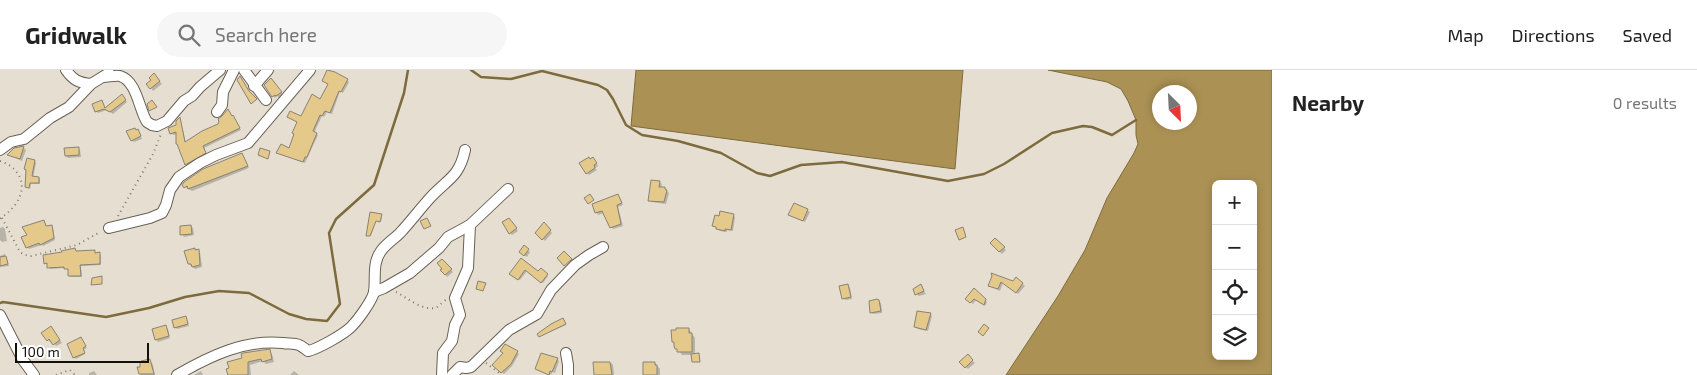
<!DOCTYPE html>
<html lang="en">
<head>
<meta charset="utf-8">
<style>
	:root { --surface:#fff; --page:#f6f6f6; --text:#222; --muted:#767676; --line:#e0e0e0 }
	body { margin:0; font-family:"Exo 2",sans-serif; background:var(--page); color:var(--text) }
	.controls { position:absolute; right:15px; bottom:15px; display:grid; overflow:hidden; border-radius:8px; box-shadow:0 2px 8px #0003 }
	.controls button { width:45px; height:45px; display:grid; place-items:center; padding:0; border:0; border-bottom:1px solid var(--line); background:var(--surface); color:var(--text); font:25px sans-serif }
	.compass { position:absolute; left:1152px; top:15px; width:45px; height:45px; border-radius:50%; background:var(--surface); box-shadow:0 2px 8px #0003; rotate:156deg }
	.scale { position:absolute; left:15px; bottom:12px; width:134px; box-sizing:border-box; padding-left:5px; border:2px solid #13110c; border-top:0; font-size:14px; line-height:18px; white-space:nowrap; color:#13110c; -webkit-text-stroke:4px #fff; paint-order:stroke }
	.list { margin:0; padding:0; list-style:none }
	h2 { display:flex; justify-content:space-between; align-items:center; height:65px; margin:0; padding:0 20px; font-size:21px }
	h2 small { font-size:16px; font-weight:400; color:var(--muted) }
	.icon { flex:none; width:28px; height:28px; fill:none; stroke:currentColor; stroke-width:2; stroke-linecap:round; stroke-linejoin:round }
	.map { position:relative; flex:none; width:1272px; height:305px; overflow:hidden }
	header { display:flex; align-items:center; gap:30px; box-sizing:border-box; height:70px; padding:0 25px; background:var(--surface); border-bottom:1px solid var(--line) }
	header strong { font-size:24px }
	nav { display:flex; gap:28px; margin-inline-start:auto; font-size:18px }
	.search { width:350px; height:45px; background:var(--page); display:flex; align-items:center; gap:12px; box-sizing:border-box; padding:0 18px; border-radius:28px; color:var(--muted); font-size:19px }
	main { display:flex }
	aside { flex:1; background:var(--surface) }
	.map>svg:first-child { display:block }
</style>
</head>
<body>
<header>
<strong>Gridwalk</strong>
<div class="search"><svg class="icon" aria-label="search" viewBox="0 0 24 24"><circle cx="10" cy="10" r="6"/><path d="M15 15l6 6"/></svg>Search here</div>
<nav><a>Map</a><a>Directions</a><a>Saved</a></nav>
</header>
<main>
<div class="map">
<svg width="1272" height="305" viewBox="0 0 1272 305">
	<rect width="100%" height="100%" fill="#e6dfd1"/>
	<g fill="#ab9154" stroke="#7d6b3e" fill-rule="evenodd">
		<polygon points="636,0 963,0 955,99 631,56"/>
		<path d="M 1048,0 L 1272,0 L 1272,305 L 1006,305 L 1058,226 L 1085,180 L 1107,128 L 1134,83 L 1138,74 L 1136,65 L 1136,50 L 1128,31 L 1121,19 L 1107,12 ZM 1160,22 L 1190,22 L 1190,52 L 1160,52 ZM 1216,114 L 1253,114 L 1253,286 L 1216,286 Z"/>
	</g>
	<g fill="#0003">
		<polygon points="154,5 162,14 153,21 148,14 153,10"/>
		<polygon points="347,10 349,12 343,23 340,21 332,44 327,42 324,47 322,46 314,63 318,65 305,93 280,84 289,80 295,65 293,63 298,53 290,48 301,48"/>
		<polygon points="273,12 283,25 279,28 277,26 275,28 273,26"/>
		<polygon points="122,26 127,32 113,44 107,40 98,43 96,41 102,32 106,39"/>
		<polygon points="233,46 241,60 204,78 207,85 188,96 177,64 173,65 171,63 177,56 180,49 186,73"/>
		<polygon points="139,62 142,69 134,72 132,70"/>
		<polygon points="24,78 26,80 22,91 9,85 15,80"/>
		<polygon points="78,78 80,80 81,87 68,88 66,86"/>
		<polygon points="242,84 249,98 192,121 185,117"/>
		<polygon points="35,91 36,93 33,108 39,108 40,109 40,114 31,114 30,119 26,117"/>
		<polygon points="595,91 598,96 595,98 597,100 589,105 587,103"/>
		<polygon points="659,112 662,114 661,118 665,119 669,123 666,134 651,132 649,130"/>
		<polygon points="618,125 623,135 618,137 623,156 613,159 604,143 598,145 593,135"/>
		<polygon points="807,140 810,142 805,152 790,145"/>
		<polygon points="371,144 382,146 381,152 376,151 371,166 369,166"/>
		<polygon points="733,145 735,147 733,161 727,160 727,162 720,161 714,156"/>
		<polygon points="509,150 518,161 512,165 510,163"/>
		<polygon points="44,151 47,157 51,156 53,158 55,170 43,176 42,175 29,179 27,177 29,166"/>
		<polygon points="544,154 552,163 545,171 537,163"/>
		<polygon points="191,156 193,158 194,165 184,167 182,164"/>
		<polygon points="3,157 5,159 7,171 2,172 0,170 0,158"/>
		<polygon points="995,169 1006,180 1002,184 991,173"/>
		<polygon points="524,177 530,182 527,187 522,184"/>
		<polygon points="75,179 76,181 94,182 96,184 99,184 101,185 101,195 81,196 82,207 71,207 69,206 69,200 65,198 50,199 46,193"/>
		<polygon points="195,179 200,182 202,197 195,199 189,194"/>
		<polygon points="5,184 9,196 0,197 0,186"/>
		<polygon points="442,190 453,202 447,207 442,200 443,199"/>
		<polygon points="521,190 539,203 541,200 548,206 543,213 527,201 520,210 512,205"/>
		<polygon points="993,206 1014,212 1016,209 1025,216 1018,224 1003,213 1000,221 990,216"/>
		<polygon points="848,216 850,218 852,229 846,230 843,228"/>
		<polygon points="921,216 926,224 919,226 916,224"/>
		<polygon points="974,220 987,232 985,236 976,230 973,234 967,229"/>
		<polygon points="878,231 881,233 882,243 873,244 871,242"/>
		<polygon points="930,244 932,246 928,261 918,259 916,257"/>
		<polygon points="186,248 189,256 177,259 175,257"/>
		<polygon points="564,250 566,255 540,266"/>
		<polygon points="166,257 168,259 170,268 158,272 156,270 154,259"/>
		<polygon points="689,259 695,268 695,285 699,285 700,292 694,292 693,285 682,285 673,271"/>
		<polygon points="53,260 62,273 56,276 52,271 50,272 48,270"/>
		<polygon points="81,268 87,278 83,280 85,284 76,289 74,287"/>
		<polygon points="505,276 519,284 512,296 504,304 494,295 505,283"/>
		<polygon points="269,281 272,284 274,292 266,294 263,291 250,295 251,305 229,305 228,300"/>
		<polygon points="967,286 975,293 968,299 961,292"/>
		<polygon points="557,289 559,291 555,303 552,302 551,305 537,299"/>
		<polygon points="150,290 153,295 155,305 141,305 140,304"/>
		<polygon points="594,293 611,293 613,295 614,305 594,305"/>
		<polygon points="655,293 660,299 660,305 645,305"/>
		<polygon points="94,301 97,305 89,305 89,303"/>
		<polygon points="201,301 203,305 194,305"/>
		<polygon points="294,301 299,305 290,305"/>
	</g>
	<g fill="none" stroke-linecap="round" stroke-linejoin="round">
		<g stroke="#7d6b3e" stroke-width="2.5">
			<polyline points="471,0 481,7 511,9 542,1 598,15 607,20 613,29 626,55 642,65 678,71 721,83 757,103 770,106 801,95 842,92 948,111 984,104 1004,94 1052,63 1083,56 1092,57 1112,65 1136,50"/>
			<polyline points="0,233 3,232 106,247 149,238 185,227 219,221 249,223 289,244 306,249 327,251 340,234 329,163 336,149 374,115 404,23 408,0"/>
		</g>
	</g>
	<g fill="#e4c98b" stroke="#898376">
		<polygon points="327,0 335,2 348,9 341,22 339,21 330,43 325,41 322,46 320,45 313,61 317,63 307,87 305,87 303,92 276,83 281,74 289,78 294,64 292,63 297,52 287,47 290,41 301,46 312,24 320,29 328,14 322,11"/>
		<polygon points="154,3 160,11 150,19 146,14 151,10 149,8"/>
		<polygon points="240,6 249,21 257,29 251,34 237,10"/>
		<polygon points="271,8 282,22 276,26 275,25 272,27 264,15"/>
		<polygon points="122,24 126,30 110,42 104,39 95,42 92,34 102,30 105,38"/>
		<polygon points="152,30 157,37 149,41 147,34"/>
		<polygon points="228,39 232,46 233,45 240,58 203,76 206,83 185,95 177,74 176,74 176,62 170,64 168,58 176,55 176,51 180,47 185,72 202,61 218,54 219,52 218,49 222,46"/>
		<polygon points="135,58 136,60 138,59 141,66 131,71 126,61"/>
		<polygon points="24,76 20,89 7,85 14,78"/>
		<polygon points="79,77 79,85 65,86 64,78"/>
		<polygon points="260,78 270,81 268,89 258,85"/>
		<polygon points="242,83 248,96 188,119 187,116 184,118 182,115 184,112 203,99"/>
		<polygon points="589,87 590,89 593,87 597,93 594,95 595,98 586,104 579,93"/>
		<polygon points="27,88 35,90 32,106 39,107 39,113 30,113 29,118 25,117 26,100 24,99"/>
		<polygon points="651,110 660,111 659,117 665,117 665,119 667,120 664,132 648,131"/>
		<polygon points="590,124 594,130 588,134 584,128"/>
		<polygon points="618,124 622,133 617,135 621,154 610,158 602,141 595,143 592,134"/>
		<polygon points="794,133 808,139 803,151 788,145"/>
		<polygon points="720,141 734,144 731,160 725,159 725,161 716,159 716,157 712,156 715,145 719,146"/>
		<polygon points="370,142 382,144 380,152 376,151 370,166 366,166"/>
		<polygon points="427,148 431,156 424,159 420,151"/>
		<polygon points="509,148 517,158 509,164 502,152"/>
		<polygon points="44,150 46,156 52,155 54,168 40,175 39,173 26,178 21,167 27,165 22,157"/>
		<polygon points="544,152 551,160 542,170 535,163"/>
		<polygon points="191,155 192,164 180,165 180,156"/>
		<polygon points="963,157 966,167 959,170 955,160"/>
		<polygon points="995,168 1005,177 999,182 990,173"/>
		<polygon points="524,175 529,179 524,186 519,182"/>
		<polygon points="75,178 76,181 95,180 95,183 100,182 100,194 80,195 81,206 68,206 68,199 64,199 64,197 47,198 47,193 44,194 43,185 62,182 61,181"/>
		<polygon points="195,178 195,180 199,179 200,195 192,197 191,194 188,194 184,181"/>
		<polygon points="564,181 572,189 564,196 557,188"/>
		<polygon points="6,186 8,194 0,196 0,187"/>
		<polygon points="521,188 538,201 541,198 548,204 541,213 525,200 518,210 509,204"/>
		<polygon points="442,189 452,199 445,205 440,200 442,199 437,193"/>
		<polygon points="991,203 1013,211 1016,207 1023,213 1016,223 1001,212 998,219 988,216 992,206"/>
		<polygon points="102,206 102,214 91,215 92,208"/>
		<polygon points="478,211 486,213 483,221 476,219"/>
		<polygon points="848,214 851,227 842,229 839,216"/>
		<polygon points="921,214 924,221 915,225 913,219"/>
		<polygon points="974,218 986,229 984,235 974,229 970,233 965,229"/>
		<polygon points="877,229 879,230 881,241 870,243 869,231"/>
		<polygon points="917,241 931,243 926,260 914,257"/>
		<polygon points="186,246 188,254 174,258 172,250"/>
		<polygon points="563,248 566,254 539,267 537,264 551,254"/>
		<polygon points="984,254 989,258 983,266 978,262"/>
		<polygon points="166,255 169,266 155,270 152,259"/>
		<polygon points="51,256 60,270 53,275 49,269 47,271 41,263"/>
		<polygon points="676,258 689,258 689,263 692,263 692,282 677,282 677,279 675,279 674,276 674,272 672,272 671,260 676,260"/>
		<polygon points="81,267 86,276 83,278 85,283 73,288 67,274"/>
		<polygon points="505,274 518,281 511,294 501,303 492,295 503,283 500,281"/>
		<polygon points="270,279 272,289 262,292 261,289 248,292 248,305 228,305 226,299 229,298 227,292 242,288 241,284 243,283"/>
		<polygon points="541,283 558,288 552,302 550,301 549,305 535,299"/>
		<polygon points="699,283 700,292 692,292 691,284"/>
		<polygon points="968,284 973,290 965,298 959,292"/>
		<polygon points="150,289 154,304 139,304 137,297 140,297 140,293 142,292 141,291"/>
		<polygon points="593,292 610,292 612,305 594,305"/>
		<polygon points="643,292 655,292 655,295 657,295 657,305 643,305"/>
	</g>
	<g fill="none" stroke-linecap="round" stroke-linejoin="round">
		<g stroke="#676155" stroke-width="12">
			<g id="street">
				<path d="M 66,0 C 73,10 79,13 91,14"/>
				<polyline points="244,0 266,30"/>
				<path d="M 103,7 C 108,7 116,5 120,6 C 137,11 139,40 147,52 L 152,55 L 157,56 L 167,51 L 184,31 L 192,26 L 200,17 L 220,0"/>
				<polyline points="254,16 268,0"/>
				<polyline points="217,42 222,35 223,22 234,0"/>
				<polyline points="0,80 11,72 24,69 29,65 50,48 69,37 91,14 109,3"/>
				<polyline points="109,158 150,148 162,143 166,135 170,120 179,107 200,93 216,85 248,73 310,0"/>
				<polyline points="374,222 384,218 410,203 439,178 448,167 470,155"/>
				<polyline points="0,245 23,290 34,305"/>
				<polyline points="566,283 568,295 568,305"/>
				<path d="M 177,305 C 210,286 245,269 283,273 C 288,274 294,273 299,275 C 302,276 305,279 308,281 C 318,279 344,264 351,257 C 358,250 372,231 374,222 C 376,209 372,193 381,181 C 386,174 394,169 400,163 C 411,151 420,139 430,128 C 447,109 459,108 465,80"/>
				<polyline points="442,305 443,283 452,271 455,255 460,245 455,228 468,198 470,155 508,119"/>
				<polyline points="452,305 460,297 466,298 471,297 509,260 537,244 551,220 575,195 589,185 603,177"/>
			</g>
		</g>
		<g stroke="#7e796f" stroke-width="2" stroke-dasharray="1 4" stroke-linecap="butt">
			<path d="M 0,91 C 19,97 28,114 17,132 C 13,139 6,144 0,149"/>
			<polyline points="118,146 153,84 161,64"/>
			<polyline points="2,148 20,182 25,185 31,186 77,175 100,162"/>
			<path d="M 396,222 C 406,227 425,243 437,237 C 440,235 444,231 447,229"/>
			<polyline points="486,293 502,305"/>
			<polyline points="56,305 70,300 75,305"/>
		</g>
		<use href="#street" stroke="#fff" stroke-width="10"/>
	</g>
</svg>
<div class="controls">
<button>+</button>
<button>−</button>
<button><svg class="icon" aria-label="locate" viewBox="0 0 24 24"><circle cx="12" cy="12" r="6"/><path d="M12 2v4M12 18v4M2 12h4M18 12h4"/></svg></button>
<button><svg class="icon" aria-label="layers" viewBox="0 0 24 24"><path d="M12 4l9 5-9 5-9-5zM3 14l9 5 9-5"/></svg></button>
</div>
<svg class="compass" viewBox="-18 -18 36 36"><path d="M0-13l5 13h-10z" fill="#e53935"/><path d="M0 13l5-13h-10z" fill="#767676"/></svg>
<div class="scale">100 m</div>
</div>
<aside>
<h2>Nearby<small>0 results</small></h2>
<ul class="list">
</ul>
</aside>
</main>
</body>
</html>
